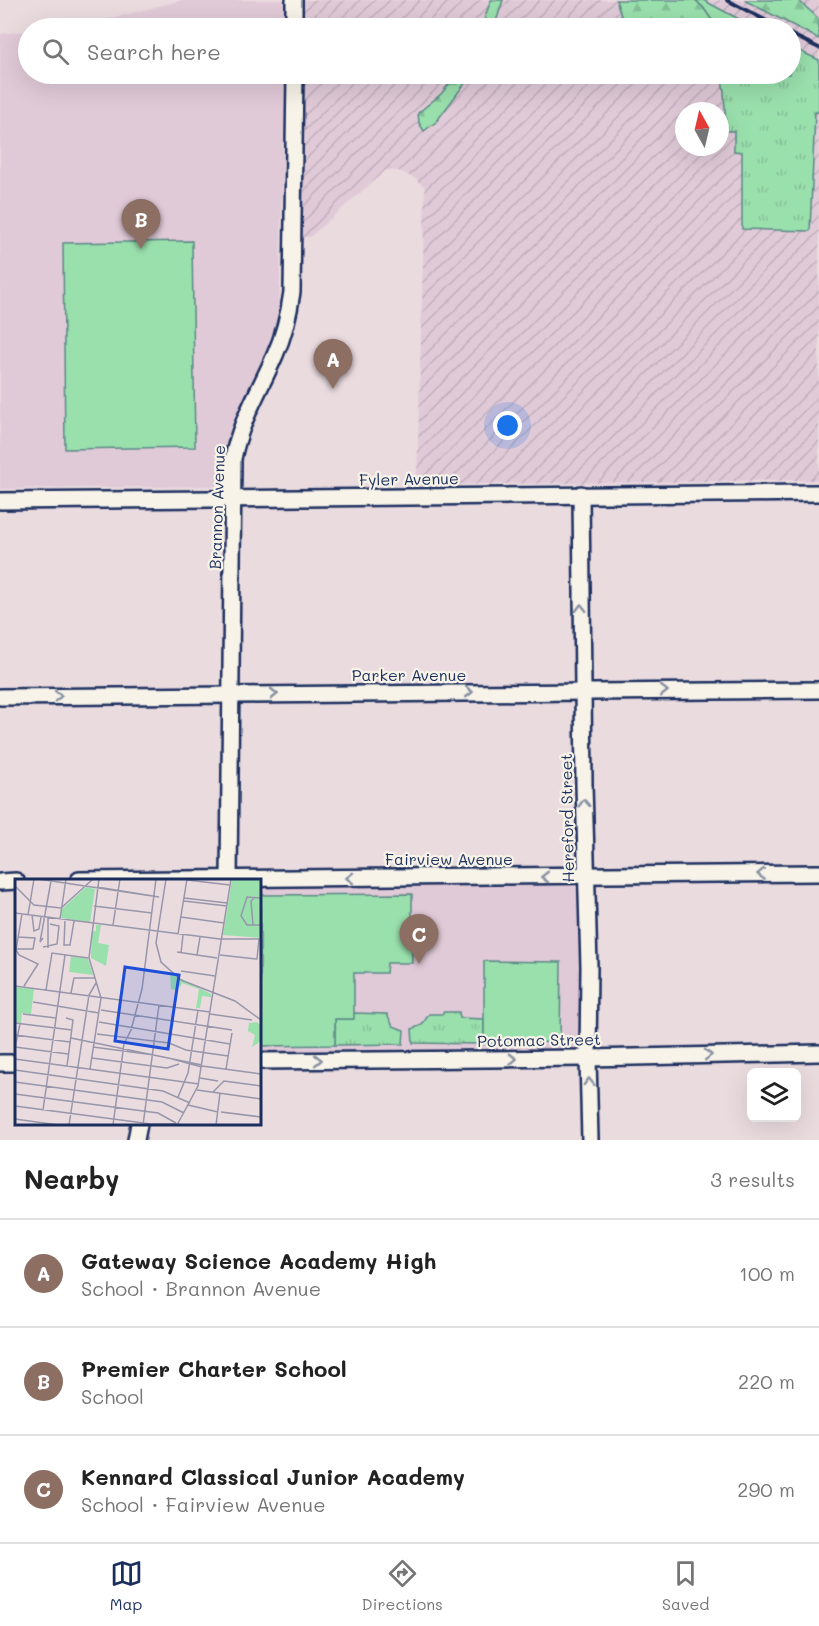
<!DOCTYPE html>
<html lang="en">
<head>
<meta charset="utf-8">
<style>
	:root { --surface:#fff; --page:#f2f2f2; --text:#222; --muted:#767676; --line:#e0e0e0; --accent:#1b2f5e }
	body { margin:0; font-family:Mali,sans-serif; background:var(--page); color:var(--text) }
	.controls { position:absolute; right:18px; bottom:18px; display:grid; overflow:hidden; border-radius:9px; box-shadow:0 6px 24px #0002 }
	.controls button { width:54px; height:54px; display:grid; place-items:center; padding:0; border:0; border-bottom:2px solid var(--line); background:var(--surface); color:var(--text); font:30px sans-serif }
	.compass { position:absolute; left:675px; top:102px; width:54px; height:54px; border-radius:50%; background:var(--surface); box-shadow:0 6px 24px #0002; rotate:352deg }
	.you { position:absolute; left:508px; top:426px; width:21px; height:21px; margin:-15px; border:4px solid #fff; border-radius:50%; background:#1a73e8; box-shadow:0 0 0 9px #1a73e833 }
	.badge { display:grid; place-items:center; width:39px; height:39px; border-radius:50%; background:var(--accent); color:#fff; font-size:20px; font-weight:700 }
	.pin { position:absolute; translate:-50% -50px; filter:drop-shadow(0 2px 3px #0008) }
	.pin::after { content:''; position:absolute; top:32px; width:21px; height:18px; background:inherit; clip-path:polygon(0 0,100% 0,50% 100%) }
	.list { margin:0; padding:0; list-style:none }
	h2 { display:flex; justify-content:space-between; align-items:center; height:78px; margin:0; padding:0 24px; font-size:26px }
	h2 small { font-size:20px; font-weight:400; color:var(--muted) }
	.list li { display:grid; grid-template-columns:39px 1fr auto; gap:18px; align-items:center; box-sizing:border-box; height:108px; padding:0 24px; border-top:2px solid var(--line) }
	.list b { display:block; font-size:22px; white-space:nowrap }
	.list p { margin:0; font-size:20px; white-space:nowrap; color:var(--muted) }
	.list em { font-size:20px; font-style:normal; color:var(--muted) }
	.icon { flex:none; width:33px; height:33px; fill:none; stroke:currentColor; stroke-width:2; stroke-linecap:round; stroke-linejoin:round }
	.map { position:relative; flex:none; width:819px; height:1140px; overflow:hidden }
	.search { position:absolute; background:var(--surface); box-shadow:0 6px 24px #0002; left:18px; right:18px; top:18px; height:66px; display:flex; align-items:center; gap:15px; box-sizing:border-box; padding:0 21px; border-radius:33px; color:var(--muted); font-size:22px }
	.sheet { height:402px; background:var(--surface) }
	nav { display:flex; justify-content:space-around; align-items:center; box-sizing:border-box; height:84px; border-top:2px solid var(--line); background:var(--surface); font-size:16px; color:var(--muted) }
	nav a { display:grid; justify-items:center; gap:3px }
	nav .on { color:var(--accent) }
	.map>svg:first-child { display:block }
</style>
</head>
<body>
<div class="map">
<svg width="819" height="1140" viewBox="0 0 819 1140">
	<defs>
		<pattern id="industrial-furrows" width="10" height="10" patternUnits="userSpaceOnUse" patternTransform="scale(1.5)"><rect width="10" height="10" fill="#e1cad8"/><path d="M-1 1l2-2M0 10L10 0M9 11l2-2" fill="none" stroke="#c0aebc"/></pattern>
		<pattern id="grass-tufts" width="24" height="20" patternUnits="userSpaceOnUse" patternTransform="scale(1.5)"><rect width="24" height="20" fill="#9ae0ad"/><path d="M3 7l-1-3M5 7V3M7 7l1-3M15 17l-1-3M17 17v-4M19 17l1-3" fill="none" stroke="#84c097"/></pattern>
		<pattern id="forest-firs" width="22" height="20" patternUnits="userSpaceOnUse" patternTransform="scale(1.5)"><rect width="22" height="20" fill="#9ae0ad"/><path d="M5 1l3.5 6h-7zM16 11l3.5 6h-7z" fill="#84c097"/></pattern>
	</defs>
	<rect width="100%" height="100%" fill="#eadbdf"/>
	<filter id="ink" filterUnits="userSpaceOnUse"><feTurbulence type="fractalNoise" baseFrequency=".0167" numOctaves="2"/><feDisplacementMap in="SourceGraphic" scale="12" xChannelSelector="R" yChannelSelector="G"/><feConvolveMatrix kernelMatrix="1 2 1 2 8 2 1 2 1" color-interpolation-filters="sRGB"/></filter>
	<g filter="url(#ink)">
		<g fill="#e1cad8">
			<polygon points="182,0 287,0 286,28 54,28 106,20"/>
			<polygon points="28,31 28,74 285,74 279,315 268,349 227,438 220,486 0,489 0,34"/>
			<polygon points="569,883 575,886 577,891 582,1036 578,1044 572,1049 260,1053 260,887"/>
		</g>
		<path fill="url(#industrial-furrows)" fill-rule="evenodd" d="M 299,0 L 819,0 L 819,480 L 419,485 L 417,478 L 425,188 L 416,179 L 399,171 L 386,170 L 310,237 L 299,237 L 299,74 L 790,74 L 790,28 L 299,28 ZM 684,111 L 720,111 L 720,147 L 684,147 Z"/>
		<g fill="url(#grass-tufts)" stroke="#5a8886" stroke-width="1.5">
			<polygon points="696,0 703,0 756,28 717,28 715,24"/>
			<polygon points="791,47 819,60 819,112 815,112 810,231 742,229 742,152 734,151 734,131 726,131 724,91 721,74 790,74"/>
			<polygon points="443,1012 459,1012 460,1018 484,1019 484,1044 413,1043 412,1029 422,1025 429,1014 443,1014"/>
			<polygon points="354,1013 387,1014 393,1026 404,1030 403,1044 335,1045 335,1019 353,1019"/>
		</g>
		<g fill="url(#forest-firs)" stroke="#5a8886" stroke-width="1.5">
			<polygon points="491,0 503,0 494,28 481,28"/>
			<polygon points="616,0 695,0 703,7 717,28 625,28"/>
			<polygon points="744,0 798,0 819,19 819,39"/>
			<polygon points="457,74 472,74 436,122 424,131 419,123 418,113 441,94"/>
		</g>
		<g fill="#9ae0ad" stroke="#5a8886" stroke-width="1.5">
			<polygon points="192,241 195,447 65,449 63,243"/>
			<polygon points="412,894 412,963 387,963 386,973 354,973 354,1019 335,1019 335,1045 260,1046 260,895"/>
			<polygon points="484,961 561,962 560,1042 484,1044"/>
		</g>
		<g fill="none" stroke-linecap="round" stroke-linejoin="round">
			<g stroke="#1b2f5e" stroke-width="20">
				<g id="minor">
					<polyline points="294,0 294,28"/>
					<polyline points="581,494 584,785 589,967 588,1058 590,1140"/>
					<polyline points="0,501 819,493"/>
					<polyline points="0,697 819,690"/>
					<polyline points="79,880 819,873"/>
					<path d="M 229,880 L 233,459 C 240,421 260,390 275,355 C 284,335 289,314 292,292 L 295,74"/>
					<polyline points="0,882 16,881"/>
					<polyline points="260,1061 588,1058 819,1053"/>
					<polyline points="0,1063 16,1063"/>
					<polyline points="136,1140 139,1124"/>
				</g>
			</g>
			<use href="#minor" stroke="#f7f3e8" stroke-width="15"/>
			<g stroke="#1b2f5e" stroke-width="4">
				<polyline points="727,0 780,28"/>
				<polyline points="790,34 819,48"/>
			</g>
		</g>
		<defs><path id="oneway-chevron" d="M-2-3.5L2.5 0L-2 3.5" fill="none" stroke-width="1.6" stroke-linecap="round" stroke-linejoin="round" transform="scale(1.5)"/></defs>
		<g stroke="#8991a3">
			<use href="#oneway-chevron" transform="translate(581 608) rotate(-91)"/>
			<use href="#oneway-chevron" transform="translate(664 691)"/>
			<use href="#oneway-chevron" transform="translate(469 692)"/>
			<use href="#oneway-chevron" transform="translate(274 694)"/>
			<use href="#oneway-chevron" transform="translate(58 696) rotate(-1)"/>
			<use href="#oneway-chevron" transform="translate(584 803) rotate(-92)"/>
			<use href="#oneway-chevron" transform="translate(761 874) rotate(179)"/>
			<use href="#oneway-chevron" transform="translate(545 877) rotate(180)"/>
			<use href="#oneway-chevron" transform="translate(350 878) rotate(180)"/>
			<use href="#oneway-chevron" transform="translate(708 1055) rotate(-1)"/>
			<use href="#oneway-chevron" transform="translate(513 1059) rotate(-1)"/>
			<use href="#oneway-chevron" transform="translate(318 1060)"/>
			<use href="#oneway-chevron" transform="translate(589 1082) rotate(-91)"/>
		</g>
	</g>
	<g text-anchor="middle" stroke-width="4.5" stroke-linejoin="round" paint-order="stroke">
		<g font-size="16" fill="#1b2f5e" stroke="#f7f3e8">
			<text transform="translate(409 479) rotate(-1)" y="6">Fyler Avenue</text>
			<text transform="translate(217 507) rotate(-88)" y="6">Brannon Avenue</text>
			<text x="409" y="681">Parker Avenue</text>
			<text transform="translate(567 818) rotate(-91)" y="6">Hereford Street</text>
			<text x="449" y="865">Fairview Avenue</text>
			<text transform="translate(539 1040) rotate(-1)" y="6">Potomac Street</text>
		</g>
	</g>
	<g transform="translate(15 879)">
		<rect width="246" height="246" fill="#eadbdf"/>
		<path d="M 155,94 L 196,115 L 196,118 L 187,117 L 185,129 L 181,129 L 184,110 L 167,104 L 165,109 L 163,103 L 161,111 L 156,110 ZM 242,143 L 246,147 L 246,162 L 237,168 L 240,156 L 233,152 L 234,144 Z" fill="#9ae0ad"/>
		<path d="M 56,77 L 73,80 L 78,96 L 54,93 Z" fill="#9ae0ad"/>
		<path d="M 217,0 L 246,0 L 246,59 L 208,56 ZM 71,8 L 80,10 L 75,43 L 46,39 L 47,30 ZM 81,46 L 86,46 L 83,64 L 94,66 L 91,87 L 76,79 L 77,52 L 81,52 ZM 0,108 L 19,110 L 16,135 L 7,134 L 6,144 L 0,143 Z" fill="#9ae0ad"/>
		<path fill="none" stroke="#9796ab" stroke-width="1.5" d="M 23,0 L 144,18 L 82,8M 151,0 L 141,64 L 146,83 L 166,101 L 220,122 L 246,141M 172,1 L 215,6M 1,8 L 19,26 L 46,29 L 78,0M 169,19 L 212,24M 246,19 L 232,18 L 226,37 L 232,46 L 246,46M 169,22 L 212,27M 79,27 L 137,34M 0,34 L 205,60 L 246,60M 13,36 L 19,0M 17,36 L 19,52 L 24,50 L 26,38M 166,38 L 209,44M 45,40 L 51,0M 50,40 L 49,66 L 55,66 L 59,42M 98,46 L 105,0M 238,46 L 236,22 L 240,18M 163,55 L 172,0M 28,59 L 25,63 L 36,2M 28,68 L 42,65 L 44,47 L 35,45M 33,69 L 33,38M 2,70 L 18,70 L 20,59 L 3,58M 1,71 L 4,76 L 23,85 L 9,107M 1,71 L 7,35M 162,73 L 202,79M 166,74 L 168,56M 182,76 L 185,58M 205,76 L 242,80 L 244,60M 166,92 L 200,97M 0,107 L 195,133M 31,111 L 37,74 L 73,79M 56,114 L 59,99 L 80,99M 18,123 L 84,134M 86,131 L 217,151M 8,135 L 41,139M 195,135 L 237,141M 51,139 L 58,141 L 52,187M 84,143 L 215,165M 0,144 L 57,151M 82,155 L 154,164 L 171,171 L 213,177M 0,156 L 55,163M 56,159 L 187,186M 0,168 L 53,175M 0,168 L 5,145M 78,168 L 139,176M 77,179 L 152,189 L 164,185M 0,180 L 184,205M 157,180 L 187,188M 187,187 L 246,195M 75,190 L 86,119 L 74,79 L 84,0M 211,190 L 217,154M 0,191 L 148,212 L 175,224M 185,199 L 203,202M 0,203 L 147,223 L 169,234M 182,211 L 246,220M 198,213 L 209,202 L 246,207M 0,215 L 143,234 L 161,244M 163,218 L 173,194 L 183,131M 173,226 L 203,233M 0,227 L 136,245 L 164,245M 28,231 L 50,76M 206,233 L 246,238M 0,240 L 43,246M 54,246 L 74,116 L 81,104M 98,246 L 109,165 L 116,151 L 127,110 L 141,0M 128,246 L 144,126M 162,246 L 183,207 L 216,0M 201,246 L 205,214"/>
		<path fill="#1d4ed8" fill-opacity="0.15" stroke="#1d4ed8" stroke-width="3" d="M 110,88 L 164,96 L 153,170 L 100,162 Z"/>
		<rect width="246" height="246" fill="none" stroke="#1b2f5e" stroke-width="3"/>
	</g>
</svg>
<div class="controls">
<button><svg class="icon" aria-label="layers" viewBox="0 0 24 24"><path d="M12 4l9 5-9 5-9-5zM3 14l9 5 9-5"/></svg></button>
</div>
<svg class="compass" viewBox="-18 -18 36 36"><path d="M0-13l5 13h-10z" fill="#e53935"/><path d="M0 13l5-13h-10z" fill="#767676"/></svg>
<div class="you"></div>
<div class="pin badge" style="left:333px;top:389px;background:#8d6e63">A</div>
<div class="pin badge" style="left:141px;top:249px;background:#8d6e63">B</div>
<div class="pin badge" style="left:419px;top:964px;background:#8d6e63">C</div>
<div class="search"><svg class="icon" aria-label="search" viewBox="0 0 24 24"><circle cx="10" cy="10" r="6"/><path d="M15 15l6 6"/></svg>Search here</div>
</div>
<section class="sheet">
<h2>Nearby<small>3 results</small></h2>
<ul class="list">
<li><span class="badge" style="background:#8d6e63">A</span><div><b>Gateway Science Academy High</b><p>School · Brannon Avenue</p></div><em>100 m</em></li>
<li><span class="badge" style="background:#8d6e63">B</span><div><b>Premier Charter School</b><p>School</p></div><em>220 m</em></li>
<li><span class="badge" style="background:#8d6e63">C</span><div><b>Kennard Classical Junior Academy</b><p>School · Fairview Avenue</p></div><em>290 m</em></li>
</ul>
</section>
<nav>
<a class="on"><svg class="icon" aria-label="map" viewBox="0 0 24 24"><path d="M3 6l6-2 6 2 6-2v14l-6 2-6-2-6 2zM9 4v14M15 6v14"/></svg>Map</a>
<a><svg class="icon" aria-label="directions" viewBox="0 0 24 24"><path d="M12 3l9 9-9 9-9-9zM9 14v-3h6M13 9l2 2-2 2"/></svg>Directions</a>
<a><svg class="icon" aria-label="saved" viewBox="0 0 24 24"><path d="M7 4h10v16l-5-4-5 4z"/></svg>Saved</a>
</nav>
</body>
</html>
